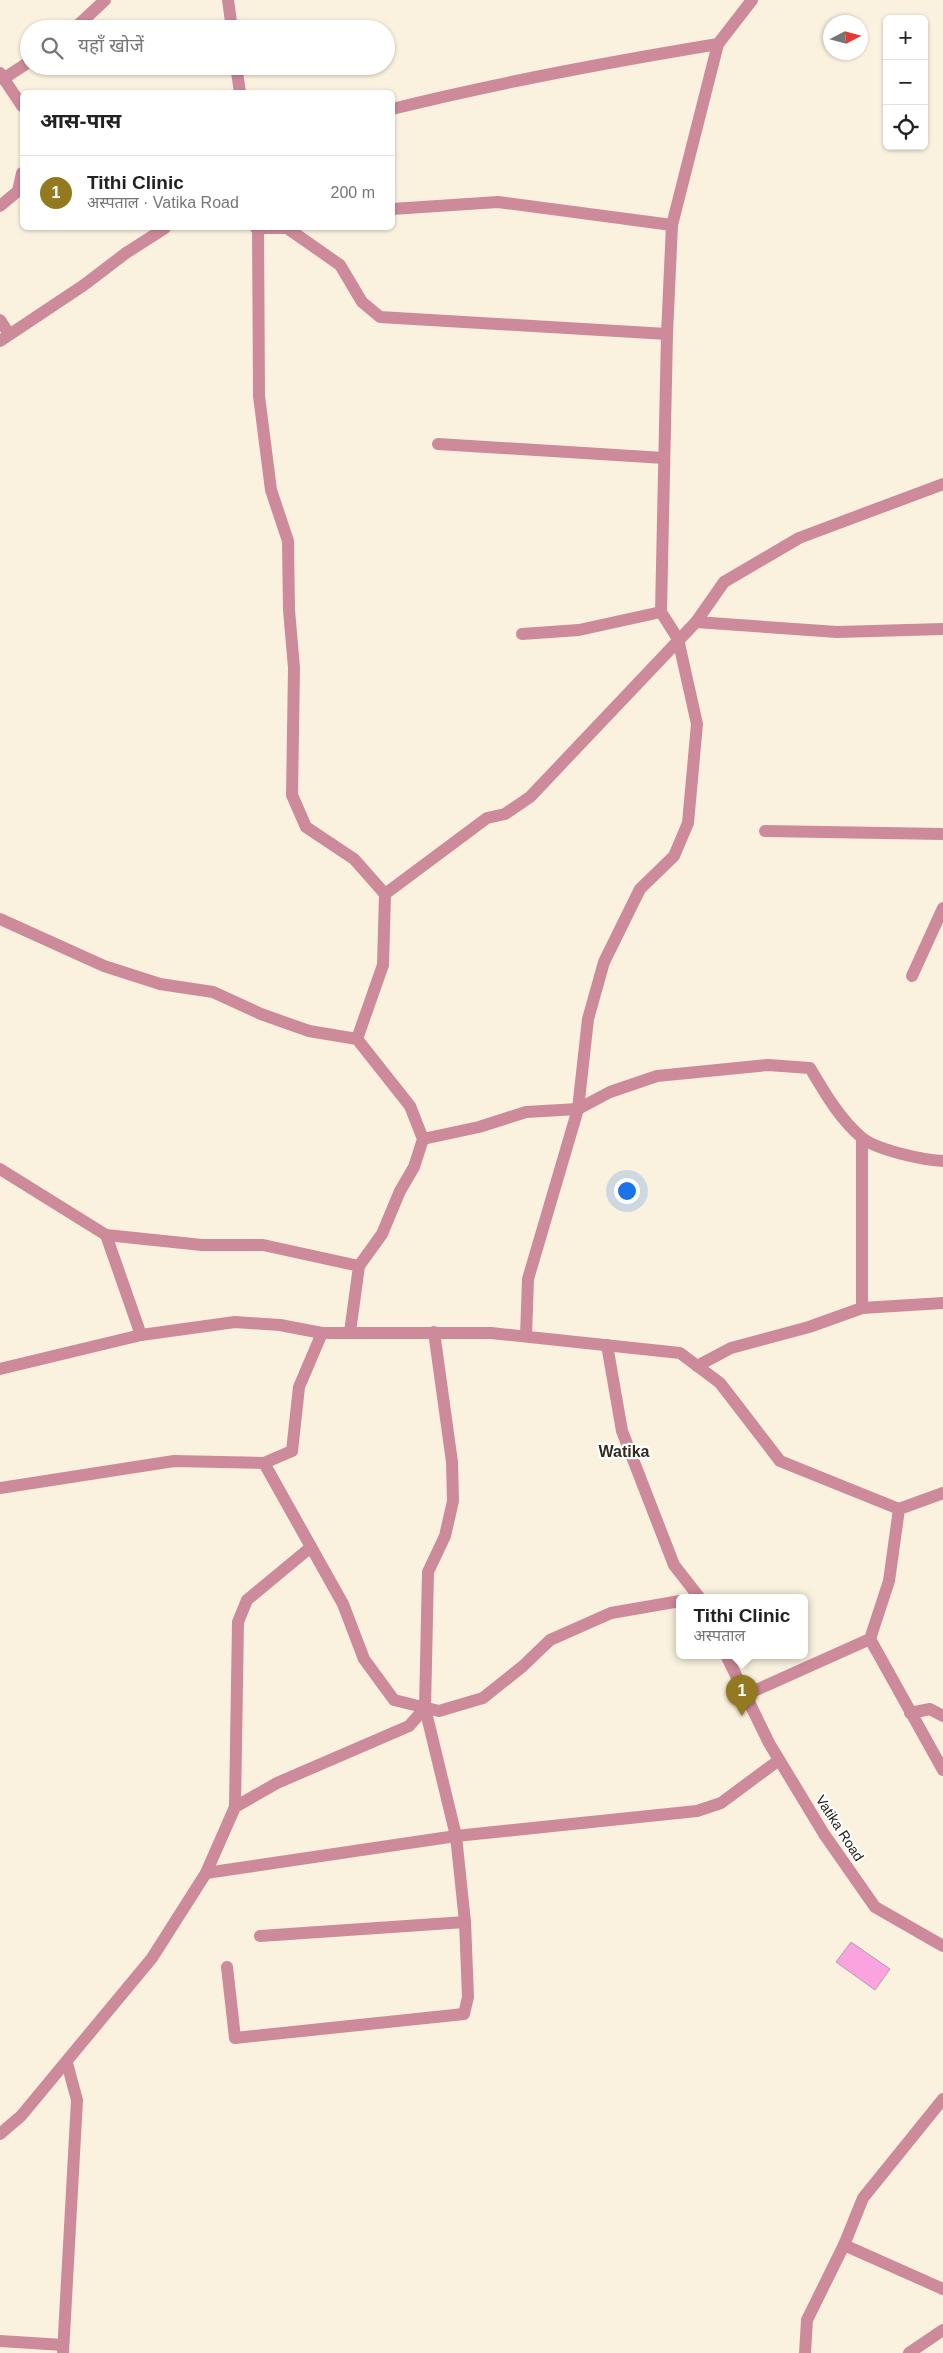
<!DOCTYPE html>
<html lang="hi">
<head>
<meta charset="utf-8">
<style>
	:root { --surface:#fff; --page:#f6f6f6; --text:#222; --muted:#767676; --line:#e0e0e0; --accent:#937920 }
	body { margin:0; font-family:Helvetica,"Noto Sans Devanagari",sans-serif; background:var(--page); color:var(--text) }
	.controls { position:absolute; right:15px; top:15px; display:grid; overflow:hidden; border-radius:8px; box-shadow:0 1px 4px #0004 }
	.controls button { width:45px; height:45px; display:grid; place-items:center; padding:0; border:0; border-bottom:1px solid var(--line); background:var(--surface); color:var(--text); font:25px sans-serif }
	.compass { position:absolute; left:823px; top:15px; width:45px; height:45px; border-radius:50%; background:var(--surface); box-shadow:0 1px 4px #0004; rotate:84deg }
	.you { position:absolute; left:626px; top:1190px; width:18px; height:18px; margin:-12px; border:4px solid #fff; border-radius:50%; background:#1a73e8; box-shadow:0 0 0 8px #1a73e833 }
	.badge { display:grid; place-items:center; width:32px; height:32px; border-radius:50%; background:var(--accent); color:#fff; font-size:16px; font-weight:700 }
	.pin { position:absolute; translate:-50% -41px; filter:drop-shadow(0 1px 2px #0008) }
	.pin::after { content:''; position:absolute; top:26px; width:18px; height:15px; background:inherit; clip-path:polygon(0 0,100% 0,50% 100%) }
	.popup { position:absolute; left:676px; top:1594px; width:132px; height:65px; box-sizing:border-box; display:grid; place-content:center; border-radius:8px; background:var(--surface); filter:drop-shadow(0 1px 4px #0005); font-size:16px; white-space:nowrap; color:var(--muted) }
	.popup b { font-size:19px; color:var(--text) }
	.popup::after { content:''; position:absolute; left:50%; top:100%; margin-left:-10px; border:10px solid transparent; border-top-color:var(--surface) }
	.list { margin:0; padding:0; list-style:none }
	h2 { display:flex; justify-content:space-between; align-items:center; height:65px; margin:0; padding:0 20px; font-size:21px }
	h2 small { font-size:16px; font-weight:400; color:var(--muted) }
	.list li { display:grid; grid-template-columns:32px 1fr auto; gap:15px; align-items:center; box-sizing:border-box; height:75px; padding:0 20px; border-top:1px solid var(--line) }
	.list b { display:block; font-size:19px; white-space:nowrap }
	.list p { margin:0; font-size:16px; white-space:nowrap; color:var(--muted) }
	.list em { font-size:16px; font-style:normal; color:var(--muted) }
	.icon { flex:none; width:28px; height:28px; fill:none; stroke:currentColor; stroke-width:2; stroke-linecap:round; stroke-linejoin:round }
	.map { position:relative; flex:none; width:943px; height:2353px; overflow:hidden }
	.search { position:absolute; background:var(--surface); box-shadow:0 1px 4px #0004; left:20px; top:20px; width:375px; height:55px; display:flex; align-items:center; gap:12px; box-sizing:border-box; padding:0 18px; border-radius:28px; color:var(--muted); font-size:19px }
	.panel { position:absolute; background:var(--surface); box-shadow:0 1px 4px #0004; left:20px; top:90px; width:375px; height:140px; border-radius:8px }
	.map>svg:first-child { display:block }
</style>
</head>
<body>
<div class="map">
<svg width="943" height="2353" viewBox="0 0 943 2353">
	<rect width="100%" height="100%" fill="#faf2df"/>
	<polygon fill="#faa3de" stroke="#b19fab" points="851,1942 890,1969 875,1990 836,1962"/>
	<g fill="none" stroke-linecap="round" stroke-linejoin="round">
		<g stroke="#cd8a9a" stroke-width="12">
			<polyline points="228,0 232,29"/>
			<polyline points="74,29 105,0"/>
			<polyline points="236,66 240,92"/>
			<polyline points="3,79 29,62"/>
			<path d="M 392,109 C 500,82 609,62 718,44"/>
			<polyline points="0,206 18,191 22,173"/>
			<polyline points="392,209 498,202 672,225"/>
			<polyline points="256,228 258,229 259,396 271,490 288,541 289,610 294,668 292,795 306,827 354,859 385,894 383,965 357,1039"/>
			<polyline points="258,228 288,228"/>
			<polyline points="287,228 340,265 362,302 380,317 667,334"/>
			<polyline points="126,253 165,228"/>
			<polyline points="0,320 9,334"/>
			<polyline points="438,444 664,458"/>
			<polyline points="696,622 837,632 943,629"/>
			<polyline points="522,634 579,630 661,612"/>
			<polyline points="765,831 943,834"/>
			<polyline points="385,894 487,818 505,814 530,797 696,622 724,582 799,538 943,484"/>
			<polyline points="0,919 104,966 160,984 213,992 261,1014 309,1031 357,1039 410,1106 423,1139 414,1167 400,1191 382,1234 359,1266 350,1332"/>
			<polyline points="912,976 943,908"/>
			<path d="M 423,1139 L 479,1127 L 526,1112 L 578,1109 L 610,1092 L 657,1076 L 768,1065 L 810,1068 C 825,1093 839,1118 861,1137 C 876,1150 923,1160 943,1161"/>
			<polyline points="0,1169 106,1235 202,1245 263,1245 359,1266"/>
			<polyline points="106,1235 141,1335"/>
			<polyline points="862,1308 862,1139"/>
			<polyline points="526,1336 528,1279 578,1109 588,1019 604,962 640,889 674,856 688,823 697,724 678,639 661,612 667,334 672,225 718,44 752,0"/>
			<polyline points="607,1345 622,1431 674,1565 699,1597"/>
			<polyline points="697,1366 731,1348 809,1327 862,1308 943,1303"/>
			<polyline points="0,1369 141,1335 235,1322 280,1325 322,1333"/>
			<polyline points="264,1463 292,1451 299,1387 322,1333 491,1333 680,1353 720,1383 780,1461 899,1509"/>
			<polyline points="870,1639 943,1770"/>
			<polyline points="745,1695 870,1639 889,1581 899,1509 943,1493"/>
			<polyline points="910,1713 930,1709 943,1716"/>
			<polyline points="235,1807 238,1622 247,1600 311,1547"/>
			<polyline points="206,1873 456,1836 697,1811 721,1803 779,1760"/>
			<polyline points="260,1936 465,1922"/>
			<polyline points="227,1967 235,2038 464,2014 468,1997 465,1922 456,1836 425,1708 428,1572 445,1536 453,1501 452,1462 434,1332"/>
			<polyline points="0,2134 21,2116 152,1958 206,1873 235,1807 277,1783 409,1726 425,1708"/>
			<polyline points="844,2245 943,2289"/>
			<polyline points="0,2341 63,2345"/>
			<polyline points="805,2353 807,2320 844,2245 863,2198 943,2099"/>
			<polyline points="909,2353 943,2330"/>
		</g>
		<g stroke="#cd8a9a" stroke-width="12">
			<polyline points="0,73 22,106"/>
			<polyline points="0,341 84,285 126,253"/>
			<polyline points="0,1488 174,1461 264,1463 343,1604 364,1659 394,1700 439,1711 483,1698 523,1666 550,1640 611,1613 680,1601"/>
			<polyline points="726,1655 769,1743 824,1834 875,1907 943,1946"/>
			<polyline points="63,2353 77,2100 67,2063"/>
		</g>
	</g>
	<g text-anchor="middle" stroke-width="4.5" stroke-linejoin="round" paint-order="stroke">
		<g font-size="14" fill="#201d16" stroke="#fff">
			<text transform="translate(840 1828) rotate(57)" y="5">Vatika Road</text>
		</g>
		<g font-size="16" font-weight="bold" fill="#322c1e" stroke="#fff">
			<text x="624" y="1457">Watika</text>
		</g>
	</g>
</svg>
<div class="controls">
<button>+</button>
<button>−</button>
<button><svg class="icon" aria-label="locate" viewBox="0 0 24 24"><circle cx="12" cy="12" r="6"/><path d="M12 2v4M12 18v4M2 12h4M18 12h4"/></svg></button>
</div>
<svg class="compass" viewBox="-18 -18 36 36"><path d="M0-13l5 13h-10z" fill="#e53935"/><path d="M0 13l5-13h-10z" fill="#767676"/></svg>
<div class="you"></div>
<div class="pin badge" style="left:742px;top:1716px">1</div>
<div class="popup"><b>Tithi Clinic</b>अस्पताल</div>
<div class="search"><svg class="icon" aria-label="search" viewBox="0 0 24 24"><circle cx="10" cy="10" r="6"/><path d="M15 15l6 6"/></svg>यहाँ खोजें</div>
<section class="panel">
<h2>आस-पास<small></small></h2>
<ul class="list">
<li><span class="badge">1</span><div><b>Tithi Clinic</b><p>अस्पताल · Vatika Road</p></div><em>200 m</em></li>
</ul>
</section>
</div>
</body>
</html>
